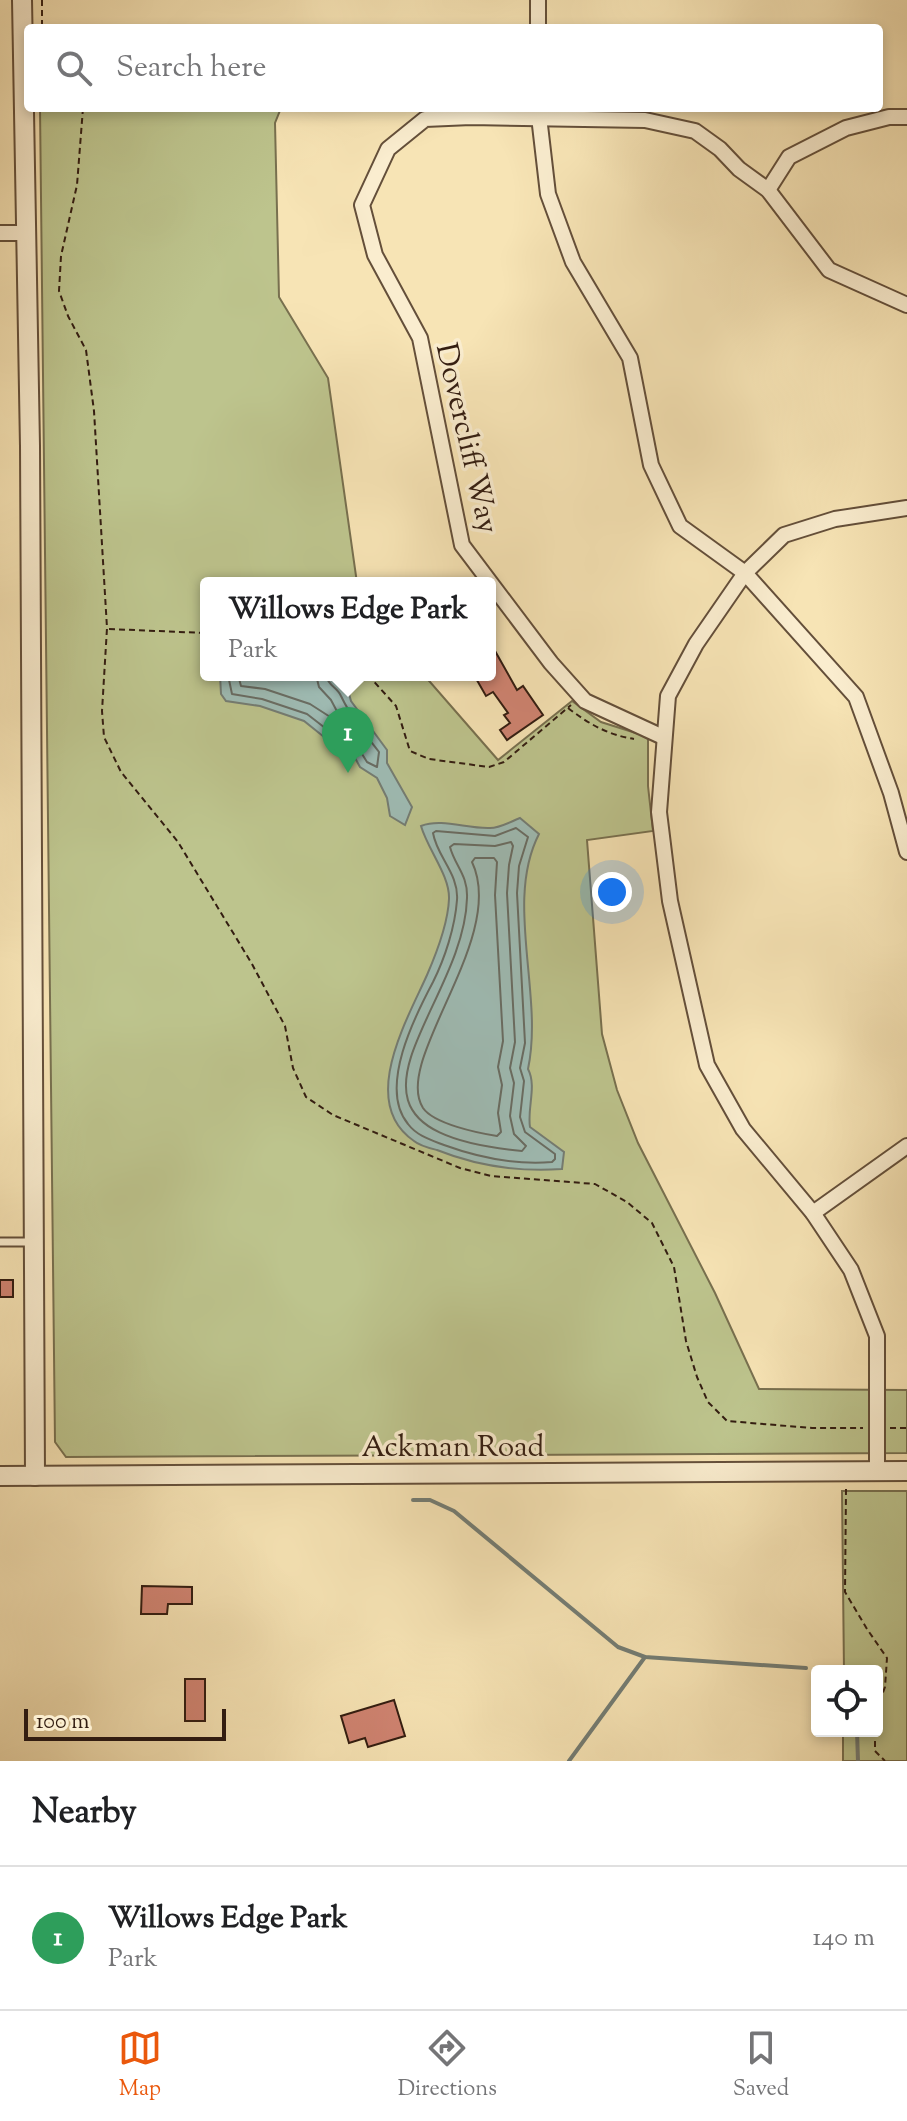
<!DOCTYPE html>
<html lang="en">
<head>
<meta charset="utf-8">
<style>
	:root { --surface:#fff; --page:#f6f6f6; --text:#202124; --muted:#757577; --line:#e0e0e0; --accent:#ea580c }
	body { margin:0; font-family:"Sorts Mill Goudy",serif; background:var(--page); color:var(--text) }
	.controls { position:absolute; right:24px; bottom:24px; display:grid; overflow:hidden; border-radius:8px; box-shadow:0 4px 12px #0003 }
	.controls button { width:72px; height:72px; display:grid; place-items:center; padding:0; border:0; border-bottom:2px solid var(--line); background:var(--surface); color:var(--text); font:40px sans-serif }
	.scale { position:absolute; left:24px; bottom:20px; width:202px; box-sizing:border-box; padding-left:8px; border:4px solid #331d11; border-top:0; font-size:22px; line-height:28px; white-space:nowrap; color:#331d11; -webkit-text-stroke:6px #faedcf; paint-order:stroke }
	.you { position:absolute; left:612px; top:892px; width:28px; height:28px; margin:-20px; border:6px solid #fff; border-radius:50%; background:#1a73e8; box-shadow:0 0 0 12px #1a73e833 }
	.badge { display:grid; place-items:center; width:52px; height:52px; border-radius:50%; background:var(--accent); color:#fff; font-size:26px; font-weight:700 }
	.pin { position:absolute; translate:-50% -66px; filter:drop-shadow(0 2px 4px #0008) }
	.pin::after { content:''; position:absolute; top:42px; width:28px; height:24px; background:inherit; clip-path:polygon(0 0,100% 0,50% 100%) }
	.popup { position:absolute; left:200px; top:577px; width:296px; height:104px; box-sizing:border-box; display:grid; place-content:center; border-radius:8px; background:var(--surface); filter:drop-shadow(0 2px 6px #0005); font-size:26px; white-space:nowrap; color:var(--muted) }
	.popup b { font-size:30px; color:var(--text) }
	.popup::after { content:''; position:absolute; left:50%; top:100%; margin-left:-16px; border:16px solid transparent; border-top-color:var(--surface) }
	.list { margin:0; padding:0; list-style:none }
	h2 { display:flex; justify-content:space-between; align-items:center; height:104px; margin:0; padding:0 32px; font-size:34px }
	h2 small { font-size:26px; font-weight:400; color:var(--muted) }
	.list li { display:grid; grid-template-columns:52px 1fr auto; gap:24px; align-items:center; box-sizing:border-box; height:144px; padding:0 32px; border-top:2px solid var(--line) }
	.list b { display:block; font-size:30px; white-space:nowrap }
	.list p { margin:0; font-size:26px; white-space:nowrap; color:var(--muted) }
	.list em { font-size:26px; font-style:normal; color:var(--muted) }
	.icon { flex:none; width:44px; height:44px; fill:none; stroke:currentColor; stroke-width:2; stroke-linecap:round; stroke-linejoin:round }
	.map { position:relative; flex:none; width:907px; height:1761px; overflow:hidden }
	.search { position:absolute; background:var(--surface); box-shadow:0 4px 12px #0003; left:24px; right:24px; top:24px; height:88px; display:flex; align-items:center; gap:20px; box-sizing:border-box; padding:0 28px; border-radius:8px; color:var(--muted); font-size:30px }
	.sheet { height:248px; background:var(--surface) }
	nav { display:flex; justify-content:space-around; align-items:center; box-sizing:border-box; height:112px; border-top:2px solid var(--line); background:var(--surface); font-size:22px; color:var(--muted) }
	nav a { display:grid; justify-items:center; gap:4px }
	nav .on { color:var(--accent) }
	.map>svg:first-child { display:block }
</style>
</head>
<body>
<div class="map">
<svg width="907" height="1761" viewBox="0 0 907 1761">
	<rect width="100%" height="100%" fill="#f7e4b5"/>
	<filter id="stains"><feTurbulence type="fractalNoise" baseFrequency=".0025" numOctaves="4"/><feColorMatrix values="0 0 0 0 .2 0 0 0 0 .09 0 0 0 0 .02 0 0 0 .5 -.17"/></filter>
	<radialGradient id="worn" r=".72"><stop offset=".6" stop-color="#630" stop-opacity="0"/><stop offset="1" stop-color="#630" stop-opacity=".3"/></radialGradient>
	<g fill="#bdc48d" stroke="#78704f" stroke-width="2">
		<polygon points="312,25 311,28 39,28"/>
		<polygon points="40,108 281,108 275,123 279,297 328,378 357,583 206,583 206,675 424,675 498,760 572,701 601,722 639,734 648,739 648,786 653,831 587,840 602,1034 617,1090 638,1143 715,1293 759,1389 907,1390 907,1453 66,1457 55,1442"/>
		<polygon points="842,1491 907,1491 907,1761 843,1761 843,1731 877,1731 877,1671 844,1671"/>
	</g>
	<g fill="#9fbdb6" stroke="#747d74" stroke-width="2">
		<polygon points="220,675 333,677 348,690 351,701 387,750 387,763 412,807 405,825 390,816 387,798 377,778 360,767 349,747 324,737 304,721 260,706 226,701 221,694"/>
		<path d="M 520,818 L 539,834 C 504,902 544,995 528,1069 C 537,1086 527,1108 530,1127 L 564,1152 L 562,1169 C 519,1172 477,1166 437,1150 C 429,1148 420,1146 414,1141 C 358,1103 407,1020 427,975 C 437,952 448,924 449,899 C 450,876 428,850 421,826 C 442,818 467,829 490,828 C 500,828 510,822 520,818 Z"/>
	</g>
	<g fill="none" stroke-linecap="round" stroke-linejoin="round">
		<g stroke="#696d64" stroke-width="2">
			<path d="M 228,675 L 232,694 L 262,699 L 307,714 L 329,731 L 354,741 L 367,762 L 377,767 L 379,752 C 365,734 351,717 341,696 C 337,687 328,686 326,675"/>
			<polyline points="238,675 241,686 265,689 310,704 338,722 340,717 331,700 319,687 316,675"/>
			<path d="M 516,828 L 528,837 L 519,866 L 517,893 L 525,1043 L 520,1068 L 524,1081 L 520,1117 L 525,1132 L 555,1154 L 555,1159 L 552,1162 C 516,1165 477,1157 444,1145 C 431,1140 417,1136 408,1124 C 378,1088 415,1016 433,982 C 445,958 455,927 457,900 C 459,874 437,857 433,833 L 436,831 L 495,836 Z"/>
			<path d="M 511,842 L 513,846 L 509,865 L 507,893 L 515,1042 L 510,1068 L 514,1083 L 510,1116 L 514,1134 L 526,1146 L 522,1151 C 300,1130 464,1013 467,898 C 468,875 455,866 450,847 L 454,844 L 495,846 Z"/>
			<path d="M 475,858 L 494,858 L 497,862 L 495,895 L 503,1041 L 498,1067 L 502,1085 L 498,1113 L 501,1132 L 497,1136 C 478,1133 434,1124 423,1108 C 392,1060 508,938 472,862 Z"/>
		</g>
		<g stroke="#747d74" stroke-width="4">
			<polyline points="413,1500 430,1500 454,1511 618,1647 645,1657 806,1668"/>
			<polyline points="828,1669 852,1671"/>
			<polyline points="857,1731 858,1761"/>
			<polyline points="569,1761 645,1657"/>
		</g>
	</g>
	<g fill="#d08472" stroke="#331d11" stroke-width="2">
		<polygon points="490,642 517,690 523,686 543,715 507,740 500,730 510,723 504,715 508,713 493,692 486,696 474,675 490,675"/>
		<rect x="0" y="1280" width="13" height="17"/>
		<polygon points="142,1586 192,1587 192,1604 168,1604 167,1614 141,1614"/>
		<rect x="185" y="1679" width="20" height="42"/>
		<polygon points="394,1700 405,1736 368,1747 365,1738 349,1743 341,1716"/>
	</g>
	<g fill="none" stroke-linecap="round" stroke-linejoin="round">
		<g stroke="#644f3a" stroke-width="11">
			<polyline id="service" points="0,1242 32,1242"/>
		</g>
		<g stroke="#644f3a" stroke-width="18">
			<g id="minor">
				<polyline points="538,28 538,0"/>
				<polyline points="538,108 548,194 573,262 630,358 651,465 680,526 745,573 856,697 891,793 907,852"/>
				<polyline points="768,190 789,157 846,128 889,117 907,117"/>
				<polyline points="0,233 25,233"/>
				<polyline points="663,737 585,701 551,663 462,545 420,338 375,255 362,205 388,149 425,119 471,117 645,120 695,131 720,149 739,169 768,190 829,270 907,305"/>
				<polyline points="813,1213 907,1146"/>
				<polyline points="877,1471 877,1336 851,1270 813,1213 743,1129 707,1065 670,901 659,812 668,696 696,644 745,573 784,535 835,519 907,508"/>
			</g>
		</g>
		<g stroke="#644f3a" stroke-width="22">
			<g id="tertiary">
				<polyline points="22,0 30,446 35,1476"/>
				<polyline points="0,1476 907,1471"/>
			</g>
		</g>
		<g stroke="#331d11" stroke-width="2" stroke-dasharray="6 4" stroke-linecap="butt">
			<polyline points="42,0 42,28"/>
			<polyline points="83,108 77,185 61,256 59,291 68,316 86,350 94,411 107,628 102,711 104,737 121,772 178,842 252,964 285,1026 293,1068 306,1097 333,1115 460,1168 491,1176 595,1184 627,1202 652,1223 674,1267 686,1341 697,1377 708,1402 727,1421 812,1428 863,1428"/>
			<polyline points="109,629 206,633"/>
			<polyline points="368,675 396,706 410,751 429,759 489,767 504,762 571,705"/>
			<path d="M 568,708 C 589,724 608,735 634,739"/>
			<polyline points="890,1428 907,1428"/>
			<polyline points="846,1489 845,1592 867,1629 887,1658 885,1687 877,1708"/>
			<polyline points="875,1731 875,1751 885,1761"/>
		</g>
		<use href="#service" stroke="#faedcf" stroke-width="7"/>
		<use href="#minor" stroke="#faedcf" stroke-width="14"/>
		<use href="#tertiary" stroke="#faedcf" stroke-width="18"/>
	</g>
	<g text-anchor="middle" stroke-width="7" stroke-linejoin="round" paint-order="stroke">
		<g font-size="30" fill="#331d11" stroke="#faedcf">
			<text transform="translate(468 438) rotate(77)" y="10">Dovercliff Way</text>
			<text x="453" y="1456">Ackman Road</text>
		</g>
	</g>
	<rect width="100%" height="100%" filter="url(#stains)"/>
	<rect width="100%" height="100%" fill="url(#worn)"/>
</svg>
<div class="controls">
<button><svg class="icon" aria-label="locate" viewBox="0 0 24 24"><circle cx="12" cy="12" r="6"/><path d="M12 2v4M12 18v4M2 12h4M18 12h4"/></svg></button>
</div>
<div class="scale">100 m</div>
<div class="you"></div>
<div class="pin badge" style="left:348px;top:773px;background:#2e9e5b">1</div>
<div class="popup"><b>Willows Edge Park</b>Park</div>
<div class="search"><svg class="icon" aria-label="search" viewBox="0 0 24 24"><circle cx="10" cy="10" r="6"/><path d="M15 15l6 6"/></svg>Search here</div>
</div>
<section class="sheet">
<h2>Nearby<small></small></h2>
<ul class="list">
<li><span class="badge" style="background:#2e9e5b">1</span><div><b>Willows Edge Park</b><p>Park</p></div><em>140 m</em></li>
</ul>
</section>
<nav>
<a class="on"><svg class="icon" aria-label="map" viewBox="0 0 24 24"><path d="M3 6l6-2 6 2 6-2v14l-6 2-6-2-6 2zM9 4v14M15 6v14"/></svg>Map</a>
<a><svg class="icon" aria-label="directions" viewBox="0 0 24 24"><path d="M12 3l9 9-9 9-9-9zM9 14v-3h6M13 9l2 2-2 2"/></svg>Directions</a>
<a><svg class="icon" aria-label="saved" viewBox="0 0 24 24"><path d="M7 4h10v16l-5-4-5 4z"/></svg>Saved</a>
</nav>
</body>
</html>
